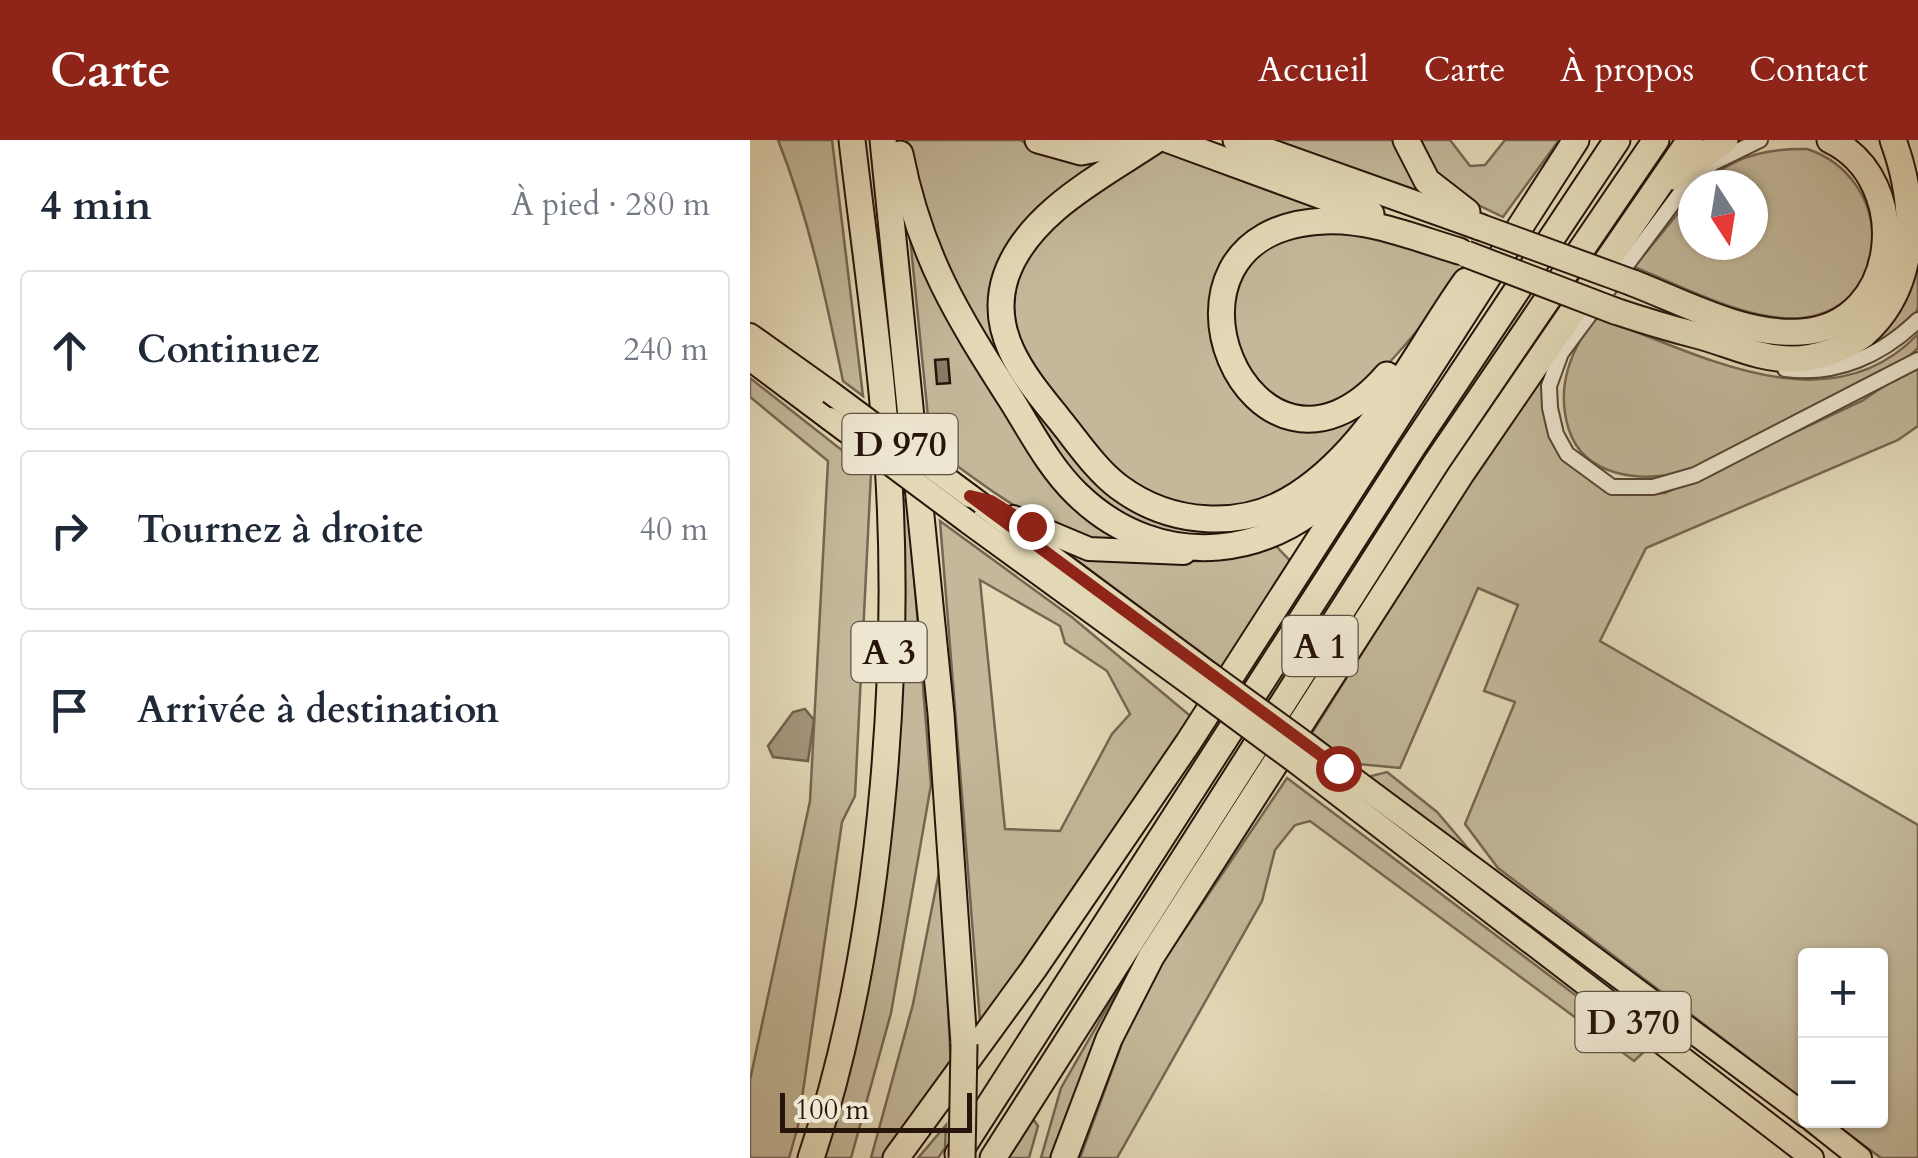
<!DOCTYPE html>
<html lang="fr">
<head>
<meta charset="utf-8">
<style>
	:root { --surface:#fff; --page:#f2f2f3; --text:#1f2937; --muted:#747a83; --line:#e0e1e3; --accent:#8f2418 }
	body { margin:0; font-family:Cardo,serif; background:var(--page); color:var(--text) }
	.controls { position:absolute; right:30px; bottom:30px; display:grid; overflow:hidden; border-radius:10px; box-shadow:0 2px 8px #0004 }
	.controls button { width:90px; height:90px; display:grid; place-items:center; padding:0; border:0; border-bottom:2px solid var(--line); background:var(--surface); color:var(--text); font:50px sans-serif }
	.compass { position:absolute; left:928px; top:30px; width:90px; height:90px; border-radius:50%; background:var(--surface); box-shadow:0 2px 8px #0004; rotate:168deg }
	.scale { position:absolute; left:30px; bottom:25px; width:192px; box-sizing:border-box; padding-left:10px; border:5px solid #27140a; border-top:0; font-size:28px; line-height:35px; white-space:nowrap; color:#27140a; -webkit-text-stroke:8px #ede6d0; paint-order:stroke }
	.stop { position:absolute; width:30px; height:30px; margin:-22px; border:8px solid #8f2418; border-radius:50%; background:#fff }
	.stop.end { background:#8f2418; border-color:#fff; box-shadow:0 2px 10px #0008 }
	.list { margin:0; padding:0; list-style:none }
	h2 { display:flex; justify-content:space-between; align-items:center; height:130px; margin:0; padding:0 40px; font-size:42px }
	h2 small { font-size:32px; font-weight:400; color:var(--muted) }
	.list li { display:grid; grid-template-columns:65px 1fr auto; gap:30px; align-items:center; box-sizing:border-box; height:160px; margin:0 20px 20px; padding:0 20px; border:2px solid var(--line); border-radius:10px }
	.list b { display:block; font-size:38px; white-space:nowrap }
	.list em { font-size:32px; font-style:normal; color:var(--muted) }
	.icon { flex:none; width:55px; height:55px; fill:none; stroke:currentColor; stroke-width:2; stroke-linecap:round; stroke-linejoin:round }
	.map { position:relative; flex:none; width:1168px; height:1018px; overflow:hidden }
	header { display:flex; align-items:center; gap:60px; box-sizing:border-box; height:140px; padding:0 50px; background:var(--accent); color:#fff }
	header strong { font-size:48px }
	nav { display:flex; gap:55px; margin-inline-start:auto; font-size:35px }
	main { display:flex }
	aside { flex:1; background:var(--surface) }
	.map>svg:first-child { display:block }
</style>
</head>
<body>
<header>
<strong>Carte</strong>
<nav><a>Accueil</a><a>Carte</a><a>À propos</a><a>Contact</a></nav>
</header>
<main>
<aside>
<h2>4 min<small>À pied · 280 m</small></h2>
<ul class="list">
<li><svg class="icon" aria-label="ahead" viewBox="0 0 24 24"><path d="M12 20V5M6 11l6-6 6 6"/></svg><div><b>Continuez</b></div><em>240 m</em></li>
<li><svg class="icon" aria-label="right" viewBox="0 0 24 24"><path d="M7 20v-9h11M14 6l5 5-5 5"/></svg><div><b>Tournez à droite</b></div><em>40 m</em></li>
<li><svg class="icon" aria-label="arrive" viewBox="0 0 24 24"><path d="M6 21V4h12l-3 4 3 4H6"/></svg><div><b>Arrivée à destination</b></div></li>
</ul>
</aside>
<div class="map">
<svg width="1168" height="1018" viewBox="0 0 1168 1018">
	<rect width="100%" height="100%" fill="#e3d9b7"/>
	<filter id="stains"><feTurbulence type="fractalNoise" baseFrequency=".002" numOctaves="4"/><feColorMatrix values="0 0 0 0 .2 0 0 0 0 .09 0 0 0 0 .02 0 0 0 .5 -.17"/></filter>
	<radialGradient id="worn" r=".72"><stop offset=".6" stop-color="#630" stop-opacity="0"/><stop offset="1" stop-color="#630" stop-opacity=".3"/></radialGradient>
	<g fill="#c3b89a" stroke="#756652" stroke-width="2.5" fill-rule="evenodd">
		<path d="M 28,0 L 82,0 L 113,256 L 93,241 C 76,159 59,78 28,0 Z"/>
		<path d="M 157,0 L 270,0 L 281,6 L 356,16 L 305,63 L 247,153 L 303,282 L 427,381 L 568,355 C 530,374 492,403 448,398 C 413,394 377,381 350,359 C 320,334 301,300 280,268 C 225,185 170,101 157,0 Z"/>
		<polygon points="525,0 648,0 675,58"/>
		<polygon points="663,0 700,0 720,26 735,25 755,0 809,0 753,77 687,45"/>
		<path d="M 412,7 L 570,67 L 468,144 L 502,262 L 590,281 L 615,272 C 584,311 554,347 506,363 C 462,378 412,364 375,340 C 358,329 344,305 331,288 C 292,240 239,187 272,121 C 296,70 367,38 412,7 Z"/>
		<path d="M 1057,9 C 1144,37 1147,167 1052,178 C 1002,184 930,145 884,127 L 943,55 L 943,105 L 1003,105 L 1003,45 L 953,45 C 980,17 1019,8 1057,9 Z"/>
		<path d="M 159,87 L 275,292 L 391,406 C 306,406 247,354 181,307 Z"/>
		<path d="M 563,91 L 625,92 L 718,127 C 684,167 638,237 592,260 C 507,304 440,165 513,109 C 525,99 549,96 563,91 Z"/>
		<path d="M 1168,127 C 1168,139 1168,156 1168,167 C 1161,193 1118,208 1096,218 C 1131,191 1153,169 1168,127 Z"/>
		<path d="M 845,176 C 946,212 1078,289 1168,194 L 1168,208 L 1149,226 C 1101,250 1053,273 1005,297 C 983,308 959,324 936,331 C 893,343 835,338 819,290 C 805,247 821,211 845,176 Z"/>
		<polygon points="807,210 799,253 816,319 845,344 877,355 915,353 1112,261 1168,223 1168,286 1148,300 896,408 850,501 1168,685 1168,1018 1131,1018 1081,981 1130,980 1130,816 1056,816 1055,961 748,728 715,684 765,562 734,551 768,465 728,448 650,628 598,623 562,593 790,228"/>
		<polygon points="0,238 121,333 105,656 92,682 48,986 39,1018 0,1018 0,940 60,661 78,321 0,257"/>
		<polygon points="147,354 158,363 181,645 141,873 101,1018 71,1018 120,803"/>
		<path d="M 190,381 L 323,478 L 444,579 L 251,860 L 230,881 ZM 230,440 L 310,486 L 315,503 L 357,531 L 380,574 L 362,594 L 310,691 L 255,689 Z"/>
		<path d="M 525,405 L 547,428 L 477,532 L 309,407 C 382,420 453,431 525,405 Z"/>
		<polygon points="637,632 687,672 728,720 617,637"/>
		<polygon points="537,638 897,909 884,921 560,681 545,685 525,710 512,761 367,1018 330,1018 375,895 412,823"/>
		<polygon points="191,722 201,929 137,1018 121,1018 163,864"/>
		<polygon points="384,821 390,823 300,1018 291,1018 311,948"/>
		<polygon points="283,979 288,986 279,1018 257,1018"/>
		<polygon points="196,985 195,1008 188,1018 168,1018"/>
	</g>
	<polygon fill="#a3967c" stroke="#71624e" stroke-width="2.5" points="55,569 64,580 58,621 23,617 18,606 43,572"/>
	<polygon fill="#897a64" stroke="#27140a" stroke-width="2.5" points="198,219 200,243 187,244 185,220"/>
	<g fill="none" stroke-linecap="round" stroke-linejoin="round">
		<g stroke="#564535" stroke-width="18">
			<g id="minor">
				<polyline points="1010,0 963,23 934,48 811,213 799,246 800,268 806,294 817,314 862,347 903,347 945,335 1168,220"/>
				<path d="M 1035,229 C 1086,236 1132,215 1168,180"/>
			</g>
		</g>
		<g stroke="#27140a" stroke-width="26">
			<g id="primary">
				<polyline points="0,195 80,252"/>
				<polyline points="0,219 80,279"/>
				<polyline points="220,356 460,534"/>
				<polyline points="263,377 339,409 434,413"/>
				<polyline points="218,382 450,551"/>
				<polyline points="559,606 1056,976"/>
				<polyline points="546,622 1062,1018"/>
				<polyline points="1062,980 1110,1018"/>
			</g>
		</g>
		<g stroke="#27140a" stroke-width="29">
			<g id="motorway">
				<polyline points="133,0 191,574 214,904"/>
				<polyline points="288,0 331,12 393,0"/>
				<path d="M 406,0 C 354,35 278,72 256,136 C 237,193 275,237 308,278 C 327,301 345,329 369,347 C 420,385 492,391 547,355 C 623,306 665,212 716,141"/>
				<polyline points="419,0 621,74"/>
				<polyline points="486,0 730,87"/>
				<polyline points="656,0 677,41 717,72"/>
				<path d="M 150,14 C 170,116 207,175 262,261 C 282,293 300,328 327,354 C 410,435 530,421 601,334"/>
				<polyline points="924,37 975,0"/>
				<path d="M 883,143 C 935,163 994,196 1051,192 C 1151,186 1164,40 1080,0"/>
				<path d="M 865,171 C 892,180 918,188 946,195 C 978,203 1007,219 1042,219 C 1067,219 1093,209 1113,195 C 1168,147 1168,68 1143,0"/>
				<path d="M 637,235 C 503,390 375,89 575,81 C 621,79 665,98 709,111"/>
				<polyline points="208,1014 662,308 867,0"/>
				<path d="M 61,1018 C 135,798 156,494 133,263 C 125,175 112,87 102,0"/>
				<polyline points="146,1018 283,830 438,603 826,0"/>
				<polyline points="243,1018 686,323 906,0"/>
				<polyline points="314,1018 359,899 401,817 711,334 940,0"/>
			</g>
		</g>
		<use href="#minor" stroke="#ede6d0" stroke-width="14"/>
		<use href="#primary" stroke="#e3d9b7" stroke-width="22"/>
		<use href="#motorway" stroke="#e3d9b7" stroke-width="25"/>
		<g stroke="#27140a" stroke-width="26" stroke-linecap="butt">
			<g id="primary-bridge">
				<polyline points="80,252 220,356"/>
				<polyline points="80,279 218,382"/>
				<polyline points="460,534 559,606"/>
				<polyline points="450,551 546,622"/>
			</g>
		</g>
		<g stroke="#27140a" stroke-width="29" stroke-linecap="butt">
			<g id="motorway-bridge">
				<polyline points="730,87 883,143"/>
				<polyline points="716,114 865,171"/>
				<polyline points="212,1018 214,904"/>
			</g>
		</g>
		<use href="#primary-bridge" stroke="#e3d9b7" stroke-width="22"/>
		<use href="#motorway-bridge" stroke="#e3d9b7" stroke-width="25"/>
	</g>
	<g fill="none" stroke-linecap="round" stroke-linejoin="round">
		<polyline stroke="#8f2418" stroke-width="12" points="281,386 241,361 220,356 588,628"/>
	</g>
	<g text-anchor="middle" stroke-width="9" stroke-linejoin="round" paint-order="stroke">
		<g fill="#ede6d0" stroke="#625345" stroke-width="2.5">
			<rect x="92.5" y="274" width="115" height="60" rx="8"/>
			<rect x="532.5" y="476" width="75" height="60" rx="8"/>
			<rect x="101.5" y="482" width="75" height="60" rx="8"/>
			<rect x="825.5" y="852" width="115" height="60" rx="8"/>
		</g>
		<g font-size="35" font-weight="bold" fill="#27140a">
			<text x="150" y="316">D 970</text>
			<text x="570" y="518">A 1</text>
			<text x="139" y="524">A 3</text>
			<text x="883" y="894">D 370</text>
		</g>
	</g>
	<rect width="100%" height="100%" filter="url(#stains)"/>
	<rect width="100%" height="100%" fill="url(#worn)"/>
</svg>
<div class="controls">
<button>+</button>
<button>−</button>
</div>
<svg class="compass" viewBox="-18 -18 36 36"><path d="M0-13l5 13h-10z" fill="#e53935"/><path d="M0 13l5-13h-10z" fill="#747a83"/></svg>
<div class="scale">100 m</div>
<div class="stop" style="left:588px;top:628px"></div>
<div class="stop end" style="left:281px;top:386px"></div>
</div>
</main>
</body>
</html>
